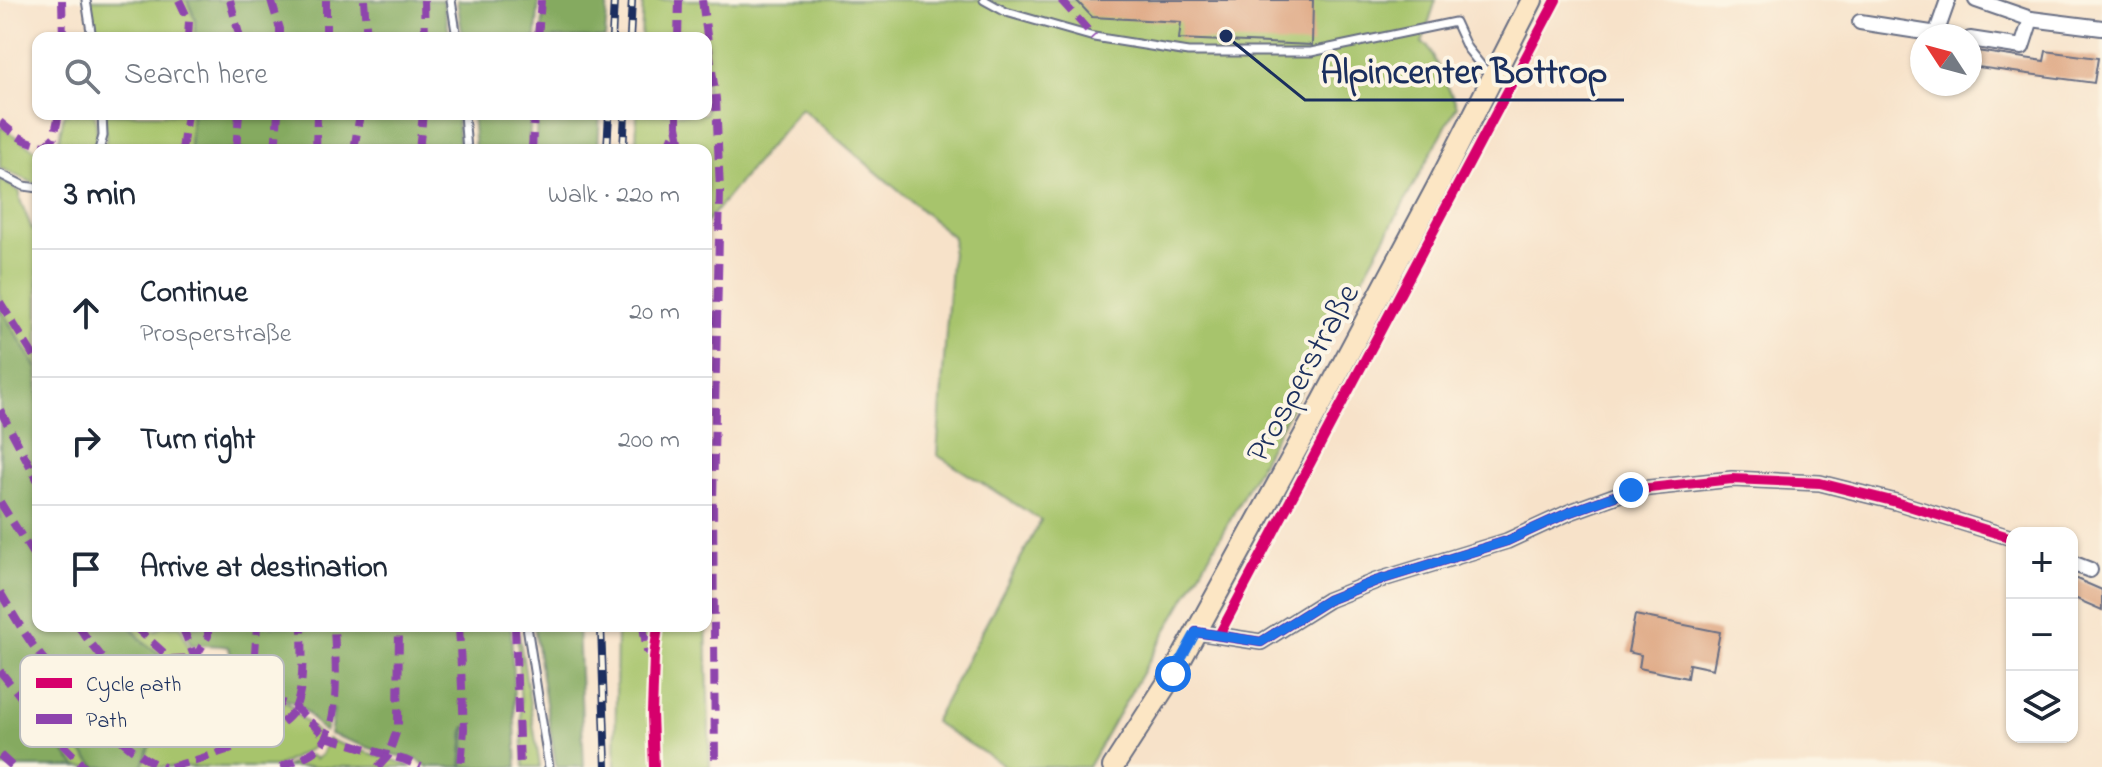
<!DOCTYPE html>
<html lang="en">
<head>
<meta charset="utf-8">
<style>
	:root { --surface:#fff; --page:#f2f2f3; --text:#1f2937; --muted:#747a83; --line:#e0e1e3 }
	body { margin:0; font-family:"Indie Flower",sans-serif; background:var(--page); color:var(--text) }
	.controls { position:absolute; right:24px; bottom:24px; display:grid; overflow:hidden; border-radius:16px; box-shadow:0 2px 6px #0004 }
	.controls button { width:72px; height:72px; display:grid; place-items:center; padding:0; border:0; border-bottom:2px solid var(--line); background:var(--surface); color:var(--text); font:40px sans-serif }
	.compass { position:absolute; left:1910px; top:24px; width:72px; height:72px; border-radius:50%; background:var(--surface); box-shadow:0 2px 6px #0004; rotate:306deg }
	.stop { position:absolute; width:24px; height:24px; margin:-18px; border:6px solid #1a73e8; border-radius:50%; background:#fff }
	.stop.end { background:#1a73e8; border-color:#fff; box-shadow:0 2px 8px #0008 }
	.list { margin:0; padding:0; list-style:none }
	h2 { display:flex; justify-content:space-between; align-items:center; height:104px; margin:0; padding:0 32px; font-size:34px }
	h2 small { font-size:26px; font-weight:400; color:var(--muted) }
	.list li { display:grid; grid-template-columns:52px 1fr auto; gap:24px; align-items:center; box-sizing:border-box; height:128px; padding:0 32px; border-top:2px solid var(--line) }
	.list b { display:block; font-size:30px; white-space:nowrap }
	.list p { margin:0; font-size:26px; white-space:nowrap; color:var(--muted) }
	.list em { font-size:26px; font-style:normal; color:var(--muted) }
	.icon { flex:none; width:44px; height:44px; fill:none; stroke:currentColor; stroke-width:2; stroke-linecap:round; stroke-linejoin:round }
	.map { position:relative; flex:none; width:2102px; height:767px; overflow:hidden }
	.search { position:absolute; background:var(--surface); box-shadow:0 2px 6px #0004; left:32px; top:32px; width:680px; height:88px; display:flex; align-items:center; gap:20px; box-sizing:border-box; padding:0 28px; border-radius:16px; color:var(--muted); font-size:30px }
	.panel { position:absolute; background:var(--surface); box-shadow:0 2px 6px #0004; left:32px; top:144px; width:680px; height:488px; border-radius:16px }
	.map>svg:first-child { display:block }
</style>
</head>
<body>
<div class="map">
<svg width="2102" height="767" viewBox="0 0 2102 767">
	<rect width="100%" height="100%" fill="#fcf5e5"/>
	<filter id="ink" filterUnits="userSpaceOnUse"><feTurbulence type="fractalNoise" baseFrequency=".0125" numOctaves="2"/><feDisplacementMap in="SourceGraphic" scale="16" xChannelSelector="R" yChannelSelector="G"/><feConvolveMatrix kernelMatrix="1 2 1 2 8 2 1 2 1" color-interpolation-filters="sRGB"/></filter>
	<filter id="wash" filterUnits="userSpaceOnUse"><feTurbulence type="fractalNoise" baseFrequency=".006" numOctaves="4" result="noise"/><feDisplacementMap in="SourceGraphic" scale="32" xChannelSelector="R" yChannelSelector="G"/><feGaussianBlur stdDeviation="1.8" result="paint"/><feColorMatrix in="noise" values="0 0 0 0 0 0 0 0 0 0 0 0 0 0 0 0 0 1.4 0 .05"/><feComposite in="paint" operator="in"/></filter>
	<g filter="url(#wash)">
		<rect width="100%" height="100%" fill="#f7e2c9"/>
		<g fill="#a7c46c" stroke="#617a65" stroke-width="2">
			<polygon points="90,0 187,0 195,19 195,38 95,38"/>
			<polygon points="643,0 1436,0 1422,43 1428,46 1457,106 1223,532 1088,767 1007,767 934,722 1041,520 937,455 953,237 801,108 706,223 706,150 636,150 637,114 706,114 706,38 641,38"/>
			<polygon points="64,114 95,114 97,134 93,150 50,150 59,139"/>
			<polygon points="104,114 192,114 190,150 104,150 106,138"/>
			<polygon points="0,126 38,152 38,185 0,168"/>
			<polygon points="0,179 20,192 20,200 32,229 38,232 38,370 0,308"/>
			<polygon points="706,623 710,767 615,767 617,626 706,626"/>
			<path d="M 130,626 L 143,626 L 156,631 L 162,626 L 180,626 L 190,651 L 188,665 L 199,661 C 213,666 228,671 239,681 C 242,684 243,688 246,691 C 257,701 275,699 288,703 L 293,709 L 292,715 L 295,712 L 320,735 L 319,744 L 277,767 L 142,767 L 148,747 L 164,725 L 176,683 L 178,667 L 144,643 Z"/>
			<polygon points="519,634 540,767 524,767 517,635"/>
			<polygon points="51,727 71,741 96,767 77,767 48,735"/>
			<path d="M 328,739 C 356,752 385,755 412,767 L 285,767 L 310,755 L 315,759 L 321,755 Z"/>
		</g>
		<g fill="#85aa60" stroke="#506c5f" stroke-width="2">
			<polygon points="187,0 443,0 450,38 195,38 195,19"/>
			<polygon points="457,0 539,0 536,38 463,38"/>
			<polygon points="545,0 608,0 605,38 541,38"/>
			<polygon points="192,114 457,114 459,150 190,150"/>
			<polygon points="472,114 531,114 529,150 475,150"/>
			<polygon points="537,114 600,114 598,150 535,150"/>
			<path d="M 0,308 L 38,370 L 38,626 L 130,626 L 144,643 L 178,667 C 176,686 172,709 163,726 C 154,743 147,746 142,767 L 96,767 L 71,741 L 51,727 L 48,735 L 77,767 L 0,767 Z"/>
			<path d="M 184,626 L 511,626 L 517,767 L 463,767 L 466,727 L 464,728 L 461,767 L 428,767 L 418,760 L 381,752 L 330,734 L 334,710 L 332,710 L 325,732 C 315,726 310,712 299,706 C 273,690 257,696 234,671 L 234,662 L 228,647 C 215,644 204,646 191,645 Z"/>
			<polygon points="534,626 578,626 584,767 556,767"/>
		</g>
		<g id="blocks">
			<g fill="#dca07a">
				<polygon points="1076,0 1313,0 1312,45 1179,39 1181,22 1092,17"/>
				<polygon points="1970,50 2044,61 2046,51 2098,58 2094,83 1970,66"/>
				<polygon points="2072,577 2102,590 2102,610 2072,597"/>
				<polygon points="1635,615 1720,632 1713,669 1689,664 1687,678 1639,668 1641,655 1628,652"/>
			</g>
		</g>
	</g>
	<g filter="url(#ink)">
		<use href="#blocks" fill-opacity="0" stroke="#686e83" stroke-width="2"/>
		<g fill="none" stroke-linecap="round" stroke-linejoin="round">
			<g stroke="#686e83" stroke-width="11">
				<g id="lane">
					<polyline points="86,0 92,38"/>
					<polyline points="451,0 457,38"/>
					<polyline points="984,0 1006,12 1094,37 1188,52 1311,52 1455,22 1467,48 1491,78"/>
					<polyline points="464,114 467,150"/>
					<polyline points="99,150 103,136 102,114"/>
					<polyline points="0,174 24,186 38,188"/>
					<polyline points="527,626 549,767"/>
				</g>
			</g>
			<g stroke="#686e83" stroke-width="18">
				<g id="street">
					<polyline points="1976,0 2031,19 2102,28"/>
					<polyline points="1860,22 1950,36"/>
					<polyline points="1936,34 1948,0"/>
					<polyline points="1970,39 2022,47 2031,19"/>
					<polyline points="2072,563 2090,570"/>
					<polyline points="1196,632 1261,642 1328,600 1376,581 1507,541 1570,512 1631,490 1732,479 1820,483 1896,502 2012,538"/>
				</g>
			</g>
			<g stroke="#686e83" stroke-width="24">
				<polyline id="secondary" points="1113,767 1173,674 1323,401 1436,189 1532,0"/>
			</g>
			<polyline stroke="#686e83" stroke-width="3" stroke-dasharray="6 6" stroke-linecap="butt" points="46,145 48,150"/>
			<use href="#lane" stroke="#fff" stroke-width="7"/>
			<use href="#street" stroke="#fff" stroke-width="14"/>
			<use href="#secondary" stroke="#fce6c4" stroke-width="20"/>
			<g stroke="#1b2f5e" stroke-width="8">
				<g id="rail">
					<polyline points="612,38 614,0"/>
					<polyline points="630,38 632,0"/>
					<polyline points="607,150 609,114"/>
					<polyline points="623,150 625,114"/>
					<polyline points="601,626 606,767"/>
				</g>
			</g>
			<use href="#rail" stroke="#fcf5e5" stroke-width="5" stroke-dasharray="15" stroke-linecap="butt"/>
			<g stroke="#8e44ad" stroke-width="8" stroke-dasharray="16 8" stroke-linecap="butt">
				<polyline points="62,0 63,38"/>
				<polyline points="179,0 189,21 188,38"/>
				<polyline points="230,0 240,38"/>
				<polyline points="271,0 280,29 280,38"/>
				<polyline points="326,0 326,38"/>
				<polyline points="364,0 367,38"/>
				<polyline points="424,0 425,38"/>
				<polyline points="702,0 716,99 720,191 713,501 715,767"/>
				<polyline points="1061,0 1094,37"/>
				<polyline points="538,38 541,0"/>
				<polyline points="678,38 679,0"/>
				<path d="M 0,122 C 15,135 26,144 46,145 L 54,137 L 59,114"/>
				<polyline points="677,126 682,150"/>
				<polyline points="182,150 187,114"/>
				<polyline points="236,150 239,114"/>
				<polyline points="275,150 278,114"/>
				<polyline points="316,150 317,114"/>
				<polyline points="354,150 360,114"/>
				<polyline points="419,150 423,114"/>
				<polyline points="532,150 534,114"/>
				<polyline points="667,150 677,126 677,114"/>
				<polyline points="0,302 38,363"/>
				<polyline points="0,410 38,481"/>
				<polyline points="0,502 38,562"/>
				<path d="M 0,592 C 12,612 23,632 37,651 C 59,679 131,761 165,767"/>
				<path d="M 78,626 C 104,662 150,721 201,711 C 216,708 232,696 246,689 L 254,667 L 257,626"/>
				<polyline points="134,626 171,659 195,658 208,636 208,626"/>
				<polyline points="182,626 195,658 230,673 246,689 296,708 326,737 405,760 421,767"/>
				<polyline points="459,626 464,729 461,767"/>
				<polyline points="515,626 520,767"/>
				<polyline points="643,626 647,651 652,655"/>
				<polyline points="0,671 45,727 85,767"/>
				<polyline points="0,755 13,767"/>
				<path d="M 171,767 C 200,759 285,736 296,706 C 305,682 302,651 302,626"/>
				<path d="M 281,767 C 293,761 311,756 320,746 C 342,720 335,658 334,626"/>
				<polyline points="378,767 388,756 398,727 399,626"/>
			</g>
			<g stroke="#fcf5e5" stroke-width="15">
				<g id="cycleway">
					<polyline points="1196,632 1261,642 1328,600 1376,581 1507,541 1570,512 1631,490 1732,479 1820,483 1896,502 2012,538"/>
					<polyline points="1219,635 1556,0"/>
					<polyline points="654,767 652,714 654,657 658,626"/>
				</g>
			</g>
			<use href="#cycleway" stroke="#d6006c" stroke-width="10"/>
		</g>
	</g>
	<g fill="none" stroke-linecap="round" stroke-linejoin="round" filter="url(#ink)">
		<polyline stroke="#1a73e8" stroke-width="10" points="1173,674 1196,632 1261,642 1328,600 1376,581 1507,541 1570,512 1631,490"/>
	</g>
	<g text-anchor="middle" stroke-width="8" stroke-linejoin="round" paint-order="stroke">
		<g font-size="34" fill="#1b2f5e" stroke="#fcf5e5">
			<text transform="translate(1301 372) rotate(-61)" y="12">Prosperstraße</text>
		</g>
	</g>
	<rect x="20" y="655" width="264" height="92" rx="12" fill="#fcf5e5" stroke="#b8babc" stroke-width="2"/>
	<rect x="36" y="678" width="36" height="10" fill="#d6006c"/>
	<rect x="36" y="714" width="36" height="10" fill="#8e44ad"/>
	<g font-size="22" fill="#1b2f5e">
		<text x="86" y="691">Cycle path</text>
		<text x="86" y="727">Path</text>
	</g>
	<path fill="none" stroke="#1b2f5e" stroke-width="3" d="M1226 36L1305 100H1624"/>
	<circle fill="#1b2f5e" stroke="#fcf5e5" stroke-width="3" cx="1226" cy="36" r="8"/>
	<g font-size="36" text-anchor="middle" font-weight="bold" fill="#1b2f5e" stroke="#fcf5e5" stroke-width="8" stroke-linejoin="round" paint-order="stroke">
		<text x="1464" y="83">Alpincenter Bottrop</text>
	</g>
</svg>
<div class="controls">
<button>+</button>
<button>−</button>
<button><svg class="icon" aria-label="layers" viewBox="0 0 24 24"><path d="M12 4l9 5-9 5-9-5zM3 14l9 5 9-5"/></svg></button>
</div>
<svg class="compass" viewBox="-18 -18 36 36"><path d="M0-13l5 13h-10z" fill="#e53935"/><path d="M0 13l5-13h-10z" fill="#747a83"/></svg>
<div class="stop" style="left:1173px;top:674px"></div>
<div class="stop end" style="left:1631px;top:490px"></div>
<div class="search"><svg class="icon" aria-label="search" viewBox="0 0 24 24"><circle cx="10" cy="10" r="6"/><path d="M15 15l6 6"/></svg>Search here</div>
<section class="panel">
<h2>3 min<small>Walk · 220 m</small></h2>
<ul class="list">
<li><svg class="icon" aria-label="ahead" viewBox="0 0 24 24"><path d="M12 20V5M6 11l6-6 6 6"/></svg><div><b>Continue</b><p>Prosperstraße</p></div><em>20 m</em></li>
<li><svg class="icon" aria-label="right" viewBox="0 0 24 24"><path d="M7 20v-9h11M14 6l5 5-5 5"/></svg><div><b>Turn right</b></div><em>200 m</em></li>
<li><svg class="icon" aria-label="arrive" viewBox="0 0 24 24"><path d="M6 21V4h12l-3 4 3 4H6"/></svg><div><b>Arrive at destination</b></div></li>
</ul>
</section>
</div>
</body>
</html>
